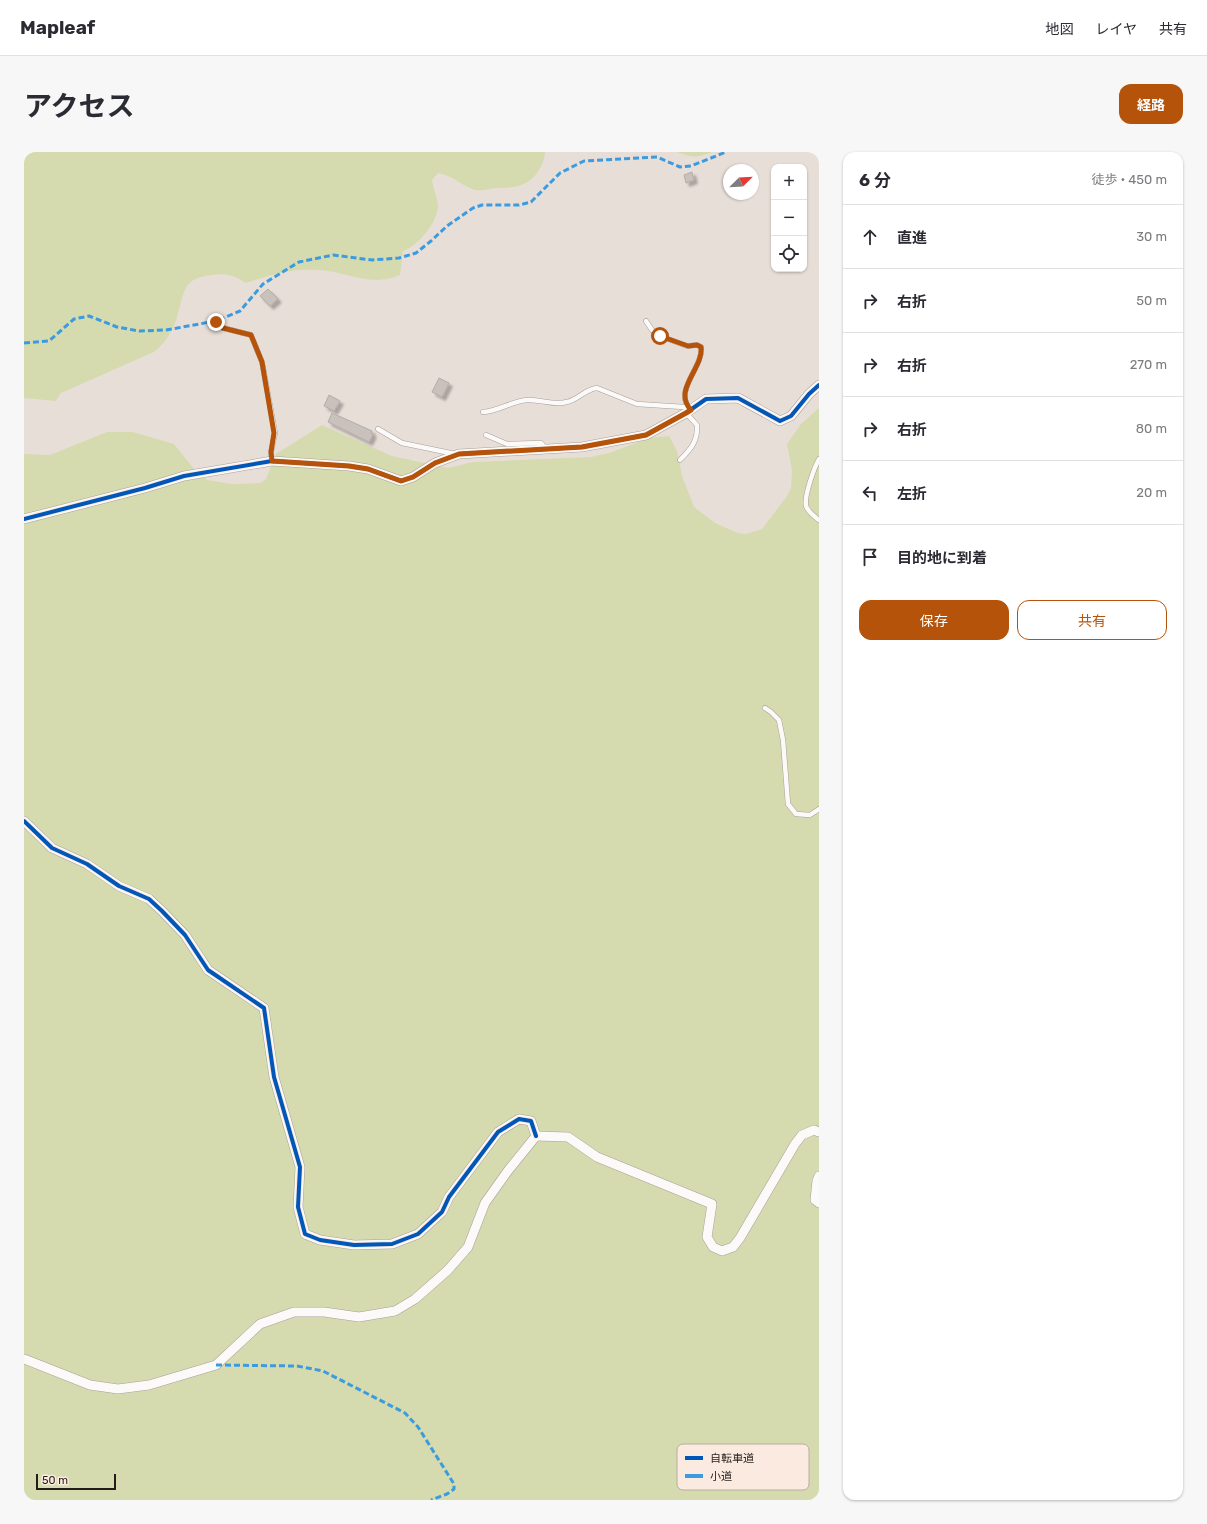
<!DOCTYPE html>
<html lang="ja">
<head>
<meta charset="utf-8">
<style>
	:root { --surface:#fff; --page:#f7f7f7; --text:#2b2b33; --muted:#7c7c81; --line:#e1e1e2; --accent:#b45309 }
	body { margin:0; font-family:Rubik,"Noto Sans JP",sans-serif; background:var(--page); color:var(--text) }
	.controls { position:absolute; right:12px; top:12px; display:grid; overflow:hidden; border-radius:8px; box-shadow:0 1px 3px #0004 }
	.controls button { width:36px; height:36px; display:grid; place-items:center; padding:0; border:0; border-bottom:1px solid var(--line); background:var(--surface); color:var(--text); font:20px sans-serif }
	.compass { position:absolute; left:699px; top:12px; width:36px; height:36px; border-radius:50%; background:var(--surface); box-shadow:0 1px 3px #0004; rotate:66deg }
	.scale { position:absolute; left:12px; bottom:10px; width:80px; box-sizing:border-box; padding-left:4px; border:2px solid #231d19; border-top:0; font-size:11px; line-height:14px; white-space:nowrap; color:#231d19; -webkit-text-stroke:3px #fbeadf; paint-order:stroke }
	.stop { position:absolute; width:12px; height:12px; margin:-9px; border:3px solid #b45309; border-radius:50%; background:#fff }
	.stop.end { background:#b45309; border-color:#fff; box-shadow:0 1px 4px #0008 }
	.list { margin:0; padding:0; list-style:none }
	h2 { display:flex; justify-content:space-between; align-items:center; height:52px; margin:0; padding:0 16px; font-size:17px }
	h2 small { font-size:13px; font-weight:400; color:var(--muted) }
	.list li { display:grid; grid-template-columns:26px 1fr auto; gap:12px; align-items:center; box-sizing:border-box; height:64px; padding:0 16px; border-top:1px solid var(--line) }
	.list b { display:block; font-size:15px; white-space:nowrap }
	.list em { font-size:13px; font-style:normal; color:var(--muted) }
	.actions { display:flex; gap:8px; padding:12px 16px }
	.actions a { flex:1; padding:9px 0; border:1px solid var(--accent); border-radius:12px; text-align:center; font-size:14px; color:var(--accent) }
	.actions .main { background:var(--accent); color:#fff }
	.icon { flex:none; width:22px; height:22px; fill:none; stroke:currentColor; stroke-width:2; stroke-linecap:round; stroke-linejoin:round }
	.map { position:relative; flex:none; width:795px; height:1348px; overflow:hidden; border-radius:12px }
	header { display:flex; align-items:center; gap:24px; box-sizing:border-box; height:56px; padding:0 20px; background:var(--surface); border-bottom:1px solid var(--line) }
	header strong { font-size:19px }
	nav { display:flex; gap:22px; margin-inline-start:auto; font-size:14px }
	.intro { display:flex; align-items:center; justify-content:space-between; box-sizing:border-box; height:96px; padding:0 24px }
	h1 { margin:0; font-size:28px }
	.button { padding:10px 18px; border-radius:12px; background:var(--accent); color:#fff; font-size:14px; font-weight:700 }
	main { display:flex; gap:24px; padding:0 24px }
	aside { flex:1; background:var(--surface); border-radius:12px; box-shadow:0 1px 3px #0004 }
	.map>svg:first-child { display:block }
</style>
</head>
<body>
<header>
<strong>Mapleaf</strong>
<nav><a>地図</a><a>レイヤ</a><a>共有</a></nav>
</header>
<div class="intro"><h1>アクセス</h1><a class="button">経路</a></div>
<main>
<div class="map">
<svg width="795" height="1348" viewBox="0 0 795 1348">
	<defs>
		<filter id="shadow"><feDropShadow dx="3.5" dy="3.5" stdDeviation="1" flood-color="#0004"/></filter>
	</defs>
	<rect width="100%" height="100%" fill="#e8ded8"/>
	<g fill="#d5dbaf">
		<path d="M 0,0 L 521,0 C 520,13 511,29 497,33 C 490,36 480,36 472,36 C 466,37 457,39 451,38 C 438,34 428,23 414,21 L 408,28 C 409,36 413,45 414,53 C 414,70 395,93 379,99 L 376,123 C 347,136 322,119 294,118 C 268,116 246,123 222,131 C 209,123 203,121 188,123 C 157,126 161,141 153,165 C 149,179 141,191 130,200 L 37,241 L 32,249 L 0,246 Z"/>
		<path d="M 653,0 L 688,0 C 673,6 669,6 653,0 Z"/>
		<polygon points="795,256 795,1348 0,1348 0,302 26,303 83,280 109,280 150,292 171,318 183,328 208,332 236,331 242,327 252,302 298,273 368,304 424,316 449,310 567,305 585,301 625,286 645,284 653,299 658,324 670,355 691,371 714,381 722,382 738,377 763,344 767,336 768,318 763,292 777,272"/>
	</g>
	<g fill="#c9c1bc" stroke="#b4aca7" filter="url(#shadow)">
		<polygon points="668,20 670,28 662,31 660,23"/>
		<polygon points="244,137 254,147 246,154 236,144"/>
		<polygon points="415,226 425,231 418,245 408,240"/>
		<polygon points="305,243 316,249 310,259 300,254"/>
		<polygon points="308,261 348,279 347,281 349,282 345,290 304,270"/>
	</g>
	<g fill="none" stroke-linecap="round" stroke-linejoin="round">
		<g stroke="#a79f9b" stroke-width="5.5">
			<g id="lane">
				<polyline points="192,169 199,176 227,183 238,210 251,281 247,300 248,309"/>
				<path d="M 622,169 L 628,178 L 636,184 L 663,194 L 673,193 L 677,195 C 680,214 649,239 666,257"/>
				<path d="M 459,260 C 475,259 488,249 503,248 C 517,247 529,254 543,250 C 554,248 561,237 573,236 L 613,252 L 660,255 L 667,258"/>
				<polyline points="354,277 378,291 431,302"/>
				<polyline points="462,283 483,292 517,291 522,297"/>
				<path d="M 795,307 C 790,316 780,344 782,354 C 784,360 790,364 795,368"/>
				<path d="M 656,308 C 667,297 674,289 673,273 L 662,261"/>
				<polyline points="741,556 747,560 755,568 759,588 764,652 772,662 786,663 795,657"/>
			</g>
		</g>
		<g stroke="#a79f9b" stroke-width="10">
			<g id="street">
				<polyline points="0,367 121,336 160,324 248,309 325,314 344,317 377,329 389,325 411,311 435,302 558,295 622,283 662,261 682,247 714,246 756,269 767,264 785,242 795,233"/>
				<polyline points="0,669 28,696 63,712 95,734 125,747 138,759 161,783 184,818 240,856 250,925 276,1015 274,1055 281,1082 296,1088 330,1093 368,1092 394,1082 418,1060 425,1045 474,980 495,967 507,969 512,984"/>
				<polyline points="512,984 544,985 573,1005 688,1052 683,1085 689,1095 698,1099 709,1095 716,1086 771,992 778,983 790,978 795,980"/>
				<polyline points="795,1024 793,1029 791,1048 795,1051"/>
				<polyline points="0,1207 66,1233 94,1237 125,1233 192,1213 236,1172 270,1160 300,1160 335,1165 371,1159 391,1147 424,1118 444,1095 461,1051 483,1020 512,984"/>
			</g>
		</g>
		<use href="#lane" stroke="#fcfaf9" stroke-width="4.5"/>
		<use href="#street" stroke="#fcfaf9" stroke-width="9"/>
		<g stroke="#3c9bdf" stroke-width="3" stroke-dasharray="6 3" stroke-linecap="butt">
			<polyline points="0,191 25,189 50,167 65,164 93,175 115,179 142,178 192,169 216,159 239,132 275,110 309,103 348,108 375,106 392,101 407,89 423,74 449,56 458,53 495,53 507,50 536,21 560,9 633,5 656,15 667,14 702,0"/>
			<polyline points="192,1213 273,1214 299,1219 381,1261 394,1275 430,1332 430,1337 423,1342 407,1348"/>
		</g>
		<g stroke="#fbeadf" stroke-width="6">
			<g id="cycleway">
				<polyline points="0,367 121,336 160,324 248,309 325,314 344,317 377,329 389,325 411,311 435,302 558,295 622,283 662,261 682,247 714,246 756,269 767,264 785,242 795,233"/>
				<polyline points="0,669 28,696 63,712 95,734 125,747 138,759 161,783 184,818 240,856 250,925 276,1015 274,1055 281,1082 296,1088 330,1093 368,1092 394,1082 418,1060 425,1045 474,980 495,967 507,969 512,984"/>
			</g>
		</g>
		<use href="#cycleway" stroke="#0057b8" stroke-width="4"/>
	</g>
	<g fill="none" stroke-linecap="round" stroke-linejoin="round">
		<path stroke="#b45309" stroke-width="5" d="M 192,170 L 199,176 L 227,183 L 238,210 L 250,281 L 247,300 L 248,309 L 325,314 L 344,317 L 377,329 L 389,325 L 411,311 L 435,302 L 558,295 L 622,283 L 662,261 L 667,258 C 648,238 680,216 677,195 L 673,193 L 664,194 L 636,184"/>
	</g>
	<rect x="653" y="1292" width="132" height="46" rx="6" fill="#fbeadf" stroke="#baaca4" stroke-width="1"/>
	<rect x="661" y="1304" width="18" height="4" fill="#0057b8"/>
	<rect x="661" y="1322" width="18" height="4" fill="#3c9bdf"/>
	<g font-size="11" fill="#231d19">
		<text x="686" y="1310">自転車道</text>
		<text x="686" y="1328">小道</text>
	</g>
</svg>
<div class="controls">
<button>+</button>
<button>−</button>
<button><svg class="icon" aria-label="locate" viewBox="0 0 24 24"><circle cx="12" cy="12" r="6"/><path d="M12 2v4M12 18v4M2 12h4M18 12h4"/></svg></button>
</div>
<svg class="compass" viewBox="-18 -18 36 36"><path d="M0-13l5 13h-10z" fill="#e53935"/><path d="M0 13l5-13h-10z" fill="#7c7c81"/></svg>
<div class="scale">50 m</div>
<div class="stop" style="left:636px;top:184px"></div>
<div class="stop end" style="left:192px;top:170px"></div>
</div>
<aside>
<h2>6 分<small>徒歩 · 450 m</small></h2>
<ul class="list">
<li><svg class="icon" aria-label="ahead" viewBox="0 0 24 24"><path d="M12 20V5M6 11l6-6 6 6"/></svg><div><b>直進</b></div><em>30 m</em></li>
<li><svg class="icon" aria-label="right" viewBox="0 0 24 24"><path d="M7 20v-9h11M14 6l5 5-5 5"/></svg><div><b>右折</b></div><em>50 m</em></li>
<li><svg class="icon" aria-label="right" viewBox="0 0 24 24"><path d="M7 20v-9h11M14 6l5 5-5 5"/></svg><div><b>右折</b></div><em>270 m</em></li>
<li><svg class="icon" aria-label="right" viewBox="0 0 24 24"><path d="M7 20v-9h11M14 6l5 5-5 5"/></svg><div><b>右折</b></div><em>80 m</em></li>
<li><svg class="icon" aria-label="left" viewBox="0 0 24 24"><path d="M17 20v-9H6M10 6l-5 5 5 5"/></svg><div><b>左折</b></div><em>20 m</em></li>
<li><svg class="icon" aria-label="arrive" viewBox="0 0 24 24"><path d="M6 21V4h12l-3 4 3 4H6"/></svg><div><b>目的地に到着</b></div></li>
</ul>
<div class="actions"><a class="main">保存</a><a>共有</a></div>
</aside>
</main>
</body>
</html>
